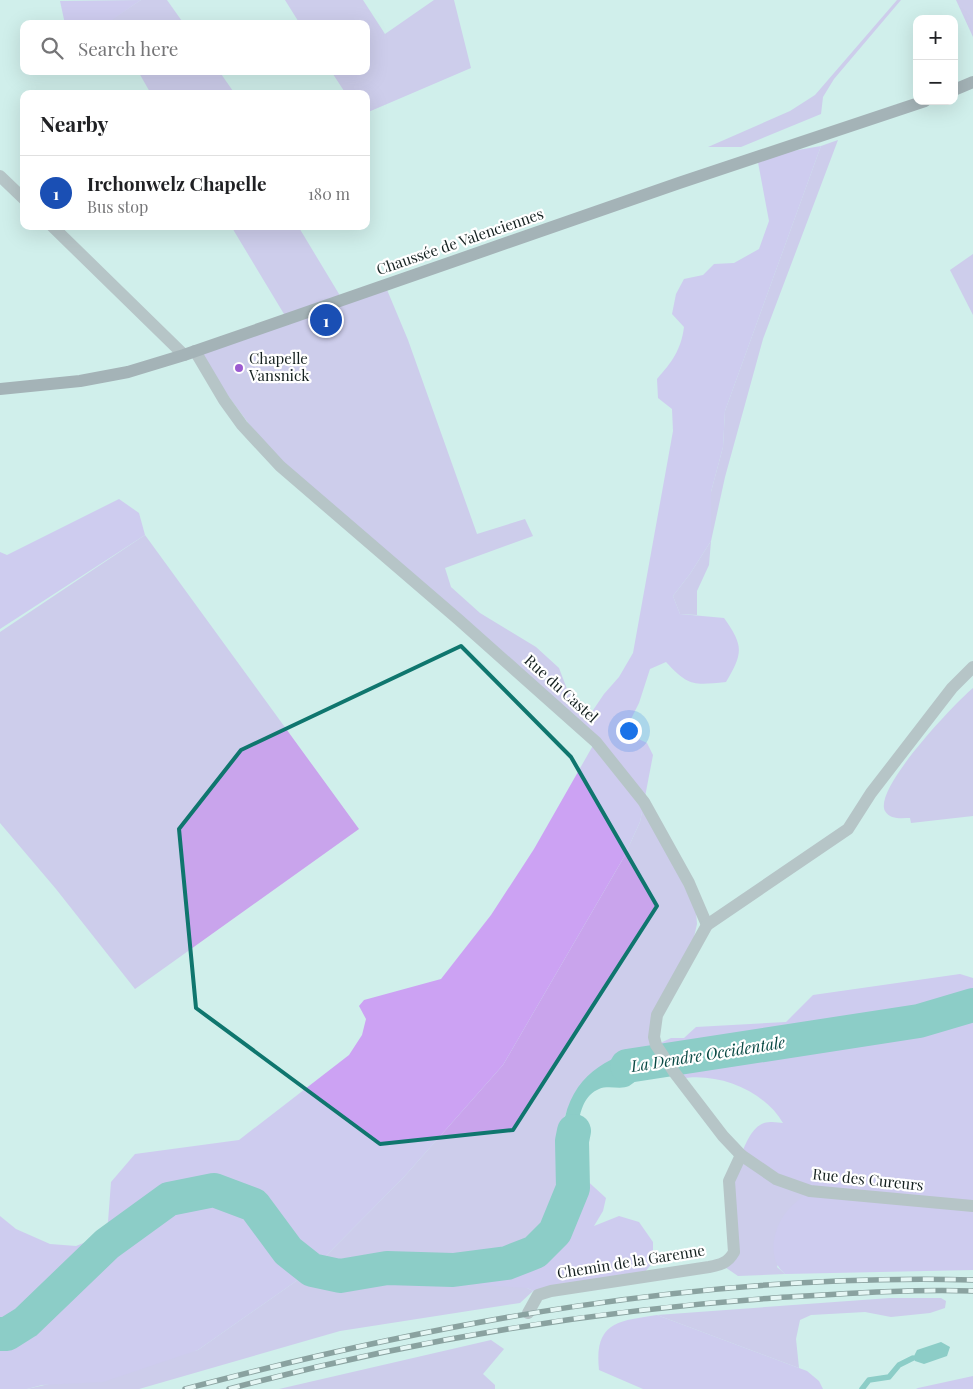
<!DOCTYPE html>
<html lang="en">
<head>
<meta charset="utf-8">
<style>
	:root { --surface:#fff; --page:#f2f2f2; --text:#202124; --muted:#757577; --line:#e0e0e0; --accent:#7c3aed }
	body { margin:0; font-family:"Playfair Display",serif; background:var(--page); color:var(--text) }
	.controls { position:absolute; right:15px; top:15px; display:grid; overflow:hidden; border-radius:10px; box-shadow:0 5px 20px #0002 }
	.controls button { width:45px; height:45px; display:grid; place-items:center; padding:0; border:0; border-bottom:1px solid var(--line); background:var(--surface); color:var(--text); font:25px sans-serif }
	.you { position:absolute; left:628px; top:730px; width:18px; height:18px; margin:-12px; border:4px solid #fff; border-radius:50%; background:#1a73e8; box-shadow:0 0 0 8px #1a73e833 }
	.badge { display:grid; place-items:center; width:32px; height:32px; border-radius:50%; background:var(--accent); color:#fff; font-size:16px; font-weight:700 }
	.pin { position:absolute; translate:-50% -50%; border:2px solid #fff; box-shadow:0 1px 5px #0006 }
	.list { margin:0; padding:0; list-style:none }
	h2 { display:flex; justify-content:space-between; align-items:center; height:65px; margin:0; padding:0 20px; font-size:21px }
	h2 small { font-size:16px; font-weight:400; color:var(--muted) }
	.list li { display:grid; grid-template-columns:32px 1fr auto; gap:15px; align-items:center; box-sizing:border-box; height:75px; padding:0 20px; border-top:1px solid var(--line) }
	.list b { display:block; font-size:19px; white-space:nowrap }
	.list p { margin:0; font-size:16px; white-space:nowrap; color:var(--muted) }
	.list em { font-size:16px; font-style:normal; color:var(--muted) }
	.icon { flex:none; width:28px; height:28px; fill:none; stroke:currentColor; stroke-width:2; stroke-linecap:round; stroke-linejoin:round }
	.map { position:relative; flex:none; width:973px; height:1389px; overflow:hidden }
	.search { position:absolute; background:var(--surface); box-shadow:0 5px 20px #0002; left:20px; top:20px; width:350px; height:55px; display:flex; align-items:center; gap:12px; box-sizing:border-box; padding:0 18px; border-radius:10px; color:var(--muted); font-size:19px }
	.panel { position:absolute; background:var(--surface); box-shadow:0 5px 20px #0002; left:20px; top:90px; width:350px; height:140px; border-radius:10px }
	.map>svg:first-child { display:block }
</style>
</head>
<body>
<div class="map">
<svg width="973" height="1389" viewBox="0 0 973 1389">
	<rect width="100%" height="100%" fill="#d0efeb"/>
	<g fill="#c9a4ec">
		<polygon points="141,0 167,0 184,24 109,24 108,22"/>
		<polygon points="285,0 363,0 385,34 434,0 454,0 471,68 366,113 366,94 346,94 331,71 366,71 366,24 300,24"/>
		<polygon points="897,0 901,0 834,79 823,97 821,114 741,147 708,147 790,111 815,95"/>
		<polygon points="956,0 973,0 973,37"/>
		<polygon points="138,71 219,71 235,94 151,94"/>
		<polygon points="838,140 763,339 725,477 711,541 709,565 697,591 697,615 680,614 673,596 690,574 711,541 711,492 723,447 725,411 821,146"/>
		<polygon points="231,226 298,226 342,299 385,285 408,340 477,534 525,519 533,536 445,568 451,587 480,613 536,647 559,668 567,689 589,719 581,728 280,466 195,351 287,319"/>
		<polygon points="973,254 973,315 950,270"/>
		<polygon points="145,535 359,829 135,989 56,889 0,823 0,632"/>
		<path d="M 973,688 L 973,816 L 911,823 L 910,818 C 902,818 890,820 885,811 C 873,789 955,703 973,688 Z"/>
		<path d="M 644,802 L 696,911 L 697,924 L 692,946 L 667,996 L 656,1045 L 567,1111 L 564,1118 L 568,1174 L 574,1176 C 572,1203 558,1235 536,1251 C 528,1257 516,1259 507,1263 L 527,1288 L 533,1291 L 520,1303 L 340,1331 L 139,1389 L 27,1389 L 198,1350 L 312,1270 L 404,1177 L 503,1065 L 624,857 L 640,822 Z"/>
		<polygon points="741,1155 810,1191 777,1267 785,1274 738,1276 722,1265 731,1258 728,1197"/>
		<polygon points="890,1298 941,1298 946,1301 945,1308 930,1313 891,1317 865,1312 811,1315 800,1320 796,1339 799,1368 657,1315"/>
		<polygon points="491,1340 504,1349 483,1374 495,1385 495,1389 279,1389"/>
	</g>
	<g fill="#cca2f3">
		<polygon points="141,0 109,22 109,24 65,24 60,1"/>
		<path d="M 821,146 L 725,411 L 723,447 L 711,492 L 711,541 L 690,574 L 673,596 L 680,614 L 724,618 C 744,646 743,653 726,682 C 694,685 689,687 666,662 L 650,669 L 639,703 L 629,723 L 634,737 L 647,743 L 653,755 L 644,802 L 640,822 L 624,857 L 503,1065 L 404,1177 L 312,1270 L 198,1350 L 103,1382 L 42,1385 L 27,1389 L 0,1389 L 0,1216 L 16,1229 L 50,1244 L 76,1246 L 96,1238 L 108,1222 L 111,1182 L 135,1154 L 239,1140 L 349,1055 L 362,1035 L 366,1019 L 359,1006 L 364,1000 L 441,979 L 491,915 L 534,849 L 595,742 L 581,728 L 604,694 L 619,677 L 633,653 L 673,431 L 672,409 L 658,398 L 657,379 C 672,362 681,350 684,327 L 672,314 L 676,294 L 684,279 L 703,275 L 714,264 L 734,263 L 759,249 L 769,221 L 757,157 Z"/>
		<polygon points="119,499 139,513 145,535 0,629 0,552 7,555"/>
		<path d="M 960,974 L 973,978 L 973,1270 L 785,1274 C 766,1258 773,1227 788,1210 C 794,1203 802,1197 809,1191 L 741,1155 C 747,1141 754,1121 772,1122 C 776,1122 780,1123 783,1123 C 764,1090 716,1071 679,1079 L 656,1045 L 671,1038 L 684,1038 L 696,1027 L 786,1022 L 813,995 Z"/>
		<polygon points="574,1176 582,1176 606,1198 603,1211 594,1226 619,1216 639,1222 653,1242 653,1262 641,1277 546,1287 533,1291 527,1288 481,1285 446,1270 507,1263 535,1252 555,1232 573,1188"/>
		<path d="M 657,1315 L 807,1371 L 819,1381 L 823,1389 L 643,1389 L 599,1370 C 594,1322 618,1321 657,1315 Z"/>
		<polygon points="973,1376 973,1389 916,1389 918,1388"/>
	</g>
	<g fill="#3aa49b">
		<path d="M 656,1045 L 669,1065 C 662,1067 653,1068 647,1071 C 641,1075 636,1082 629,1086 C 621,1090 608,1085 599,1089 C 571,1100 577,1153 582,1176 L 568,1175 C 567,1159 561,1131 565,1117 C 577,1070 612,1055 656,1045 Z"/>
		<polygon points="941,1342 950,1347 947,1356 924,1364 915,1361 913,1358 917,1350"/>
	</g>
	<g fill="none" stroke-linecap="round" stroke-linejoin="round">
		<polyline stroke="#3aa49b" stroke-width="5.5" points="862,1389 869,1380 889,1377 899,1365 913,1358"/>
		<g stroke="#3aa49b" stroke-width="34">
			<polyline points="627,1066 919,1021 973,1005"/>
			<polyline points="0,1334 7,1334 26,1322 107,1244 169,1199 214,1190 254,1205 288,1251 312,1270 340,1276 387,1268 453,1270 507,1263 535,1252 555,1232 573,1188 572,1141 574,1131"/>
		</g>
		<g stroke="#97929c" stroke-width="12">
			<polyline points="0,176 24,199"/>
			<polyline points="52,226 184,355"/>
			<polyline points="195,351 224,400 242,425 280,466 459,620 596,742 644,802 689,883 707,925"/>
			<polyline points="973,667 952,688 871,793 848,829 707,925 657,1015 654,1037 656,1045 674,1072 723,1136 741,1155 776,1179 810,1191 973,1206"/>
			<path d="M 528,1313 L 538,1295 L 551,1291 L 709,1267 C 720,1265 728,1263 734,1252 L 729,1181 L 741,1155"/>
		</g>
		<g stroke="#706a78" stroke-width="12">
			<polyline points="954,90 973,82"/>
			<polyline points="0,389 80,381 128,372 184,355 679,183 925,101"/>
		</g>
		<g stroke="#374645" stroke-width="5.5">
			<g id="rail">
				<path d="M 185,1389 C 442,1321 706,1273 973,1280"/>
				<path d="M 229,1389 C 409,1341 586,1311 773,1298 C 839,1294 907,1289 973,1291"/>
			</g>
		</g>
		<use href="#rail" stroke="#fff" stroke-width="4" stroke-dasharray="11" stroke-linecap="butt"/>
	</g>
	<path d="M0 0H973V1389H0ZM 461,646 L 571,757 L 657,906 L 513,1130 L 380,1144 L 196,1008 L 179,829 L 241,750 Z" fill="#d0efeb" fill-opacity=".55" fill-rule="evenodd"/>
	<path fill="none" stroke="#0f766e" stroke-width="4" stroke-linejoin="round" d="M 461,646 L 571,757 L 657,906 L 513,1130 L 380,1144 L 196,1008 L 179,829 L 241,750 Z"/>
	<circle fill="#9c5ad0" stroke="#fff" stroke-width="2" cx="239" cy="368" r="5"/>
	<g text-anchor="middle" stroke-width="4.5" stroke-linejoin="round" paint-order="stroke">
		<g font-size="15" fill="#14201f" stroke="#fff">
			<text transform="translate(460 242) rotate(-19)" y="5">Chaussée de Valenciennes</text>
			<text transform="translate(561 689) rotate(42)" y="5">Rue du Castel</text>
			<text transform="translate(868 1180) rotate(6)" y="5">Rue des Cureurs</text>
			<text transform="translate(631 1262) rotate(-9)" y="5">Chemin de la Garenne</text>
		</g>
		<g font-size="15" fill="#14201f" stroke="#fff" text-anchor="start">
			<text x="249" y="364">Chapelle<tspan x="249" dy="17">Vansnick</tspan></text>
		</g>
		<g font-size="16" font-style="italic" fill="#094944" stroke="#fff">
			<text transform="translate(708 1054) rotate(-9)" y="6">La Dendre Occidentale</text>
		</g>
	</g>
</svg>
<div class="controls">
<button>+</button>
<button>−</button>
</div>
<div class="you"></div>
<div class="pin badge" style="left:326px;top:320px;background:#1a4fb4">1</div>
<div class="search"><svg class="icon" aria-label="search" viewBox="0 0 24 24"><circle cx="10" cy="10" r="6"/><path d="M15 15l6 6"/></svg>Search here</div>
<section class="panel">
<h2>Nearby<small></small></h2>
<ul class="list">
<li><span class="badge" style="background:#1a4fb4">1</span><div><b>Irchonwelz Chapelle</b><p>Bus stop</p></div><em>180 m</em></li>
</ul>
</section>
</div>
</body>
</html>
